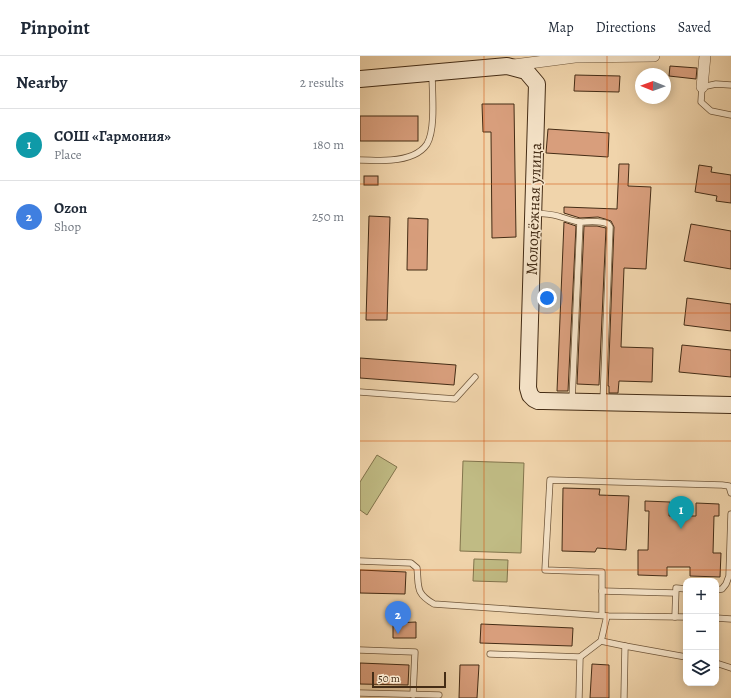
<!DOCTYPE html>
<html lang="en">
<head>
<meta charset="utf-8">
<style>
	:root { --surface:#fff; --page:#f2f2f3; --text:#1f2937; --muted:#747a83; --line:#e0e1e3; --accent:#8f2418 }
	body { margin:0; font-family:Alegreya,serif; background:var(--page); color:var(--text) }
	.controls { position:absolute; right:12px; bottom:12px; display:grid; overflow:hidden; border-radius:8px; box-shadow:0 2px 10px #0003 }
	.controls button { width:36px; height:36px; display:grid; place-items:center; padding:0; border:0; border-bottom:1px solid var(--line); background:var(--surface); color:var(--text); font:20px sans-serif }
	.compass { position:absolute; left:275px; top:12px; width:36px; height:36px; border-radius:50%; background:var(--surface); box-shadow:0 2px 10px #0003; rotate:271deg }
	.scale { position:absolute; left:12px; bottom:10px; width:74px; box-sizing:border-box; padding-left:4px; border:2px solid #442c15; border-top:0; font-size:11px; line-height:14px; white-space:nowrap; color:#442c15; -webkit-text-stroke:3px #f5e3c8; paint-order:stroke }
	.you { position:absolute; left:187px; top:242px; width:14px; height:14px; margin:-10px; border:3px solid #fff; border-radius:50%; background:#1a73e8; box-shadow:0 0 0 6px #1a73e833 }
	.badge { display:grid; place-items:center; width:26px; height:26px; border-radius:50%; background:var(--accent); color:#fff; font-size:13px; font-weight:700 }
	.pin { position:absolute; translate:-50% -33px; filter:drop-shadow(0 1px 2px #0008) }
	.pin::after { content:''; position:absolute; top:21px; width:14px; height:12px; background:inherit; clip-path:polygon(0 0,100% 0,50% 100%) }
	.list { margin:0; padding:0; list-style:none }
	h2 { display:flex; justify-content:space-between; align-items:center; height:52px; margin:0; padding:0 16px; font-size:17px }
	h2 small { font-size:13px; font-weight:400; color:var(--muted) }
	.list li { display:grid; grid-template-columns:26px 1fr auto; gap:12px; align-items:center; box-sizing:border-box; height:72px; padding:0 16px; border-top:1px solid var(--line) }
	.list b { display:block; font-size:15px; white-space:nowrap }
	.list p { margin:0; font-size:13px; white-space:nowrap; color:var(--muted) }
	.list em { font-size:13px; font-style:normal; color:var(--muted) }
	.icon { flex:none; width:22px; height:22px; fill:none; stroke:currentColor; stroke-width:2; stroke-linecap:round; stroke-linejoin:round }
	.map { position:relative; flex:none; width:371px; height:642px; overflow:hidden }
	header { display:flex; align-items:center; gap:24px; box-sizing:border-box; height:56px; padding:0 20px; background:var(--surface); border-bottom:1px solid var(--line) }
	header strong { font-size:19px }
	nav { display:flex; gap:22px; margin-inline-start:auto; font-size:14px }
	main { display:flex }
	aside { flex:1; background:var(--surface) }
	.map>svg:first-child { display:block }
</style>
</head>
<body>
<header>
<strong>Pinpoint</strong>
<nav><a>Map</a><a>Directions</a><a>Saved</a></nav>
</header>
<main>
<aside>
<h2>Nearby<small>2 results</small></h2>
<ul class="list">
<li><span class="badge" style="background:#0f9aa8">1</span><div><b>СОШ «Гармония»</b><p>Place</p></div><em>180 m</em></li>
<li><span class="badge" style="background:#3f7fe0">2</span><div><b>Ozon</b><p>Shop</p></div><em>250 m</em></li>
</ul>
</aside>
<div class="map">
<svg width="371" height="642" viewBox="0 0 371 642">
	<rect width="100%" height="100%" fill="#f0d4ab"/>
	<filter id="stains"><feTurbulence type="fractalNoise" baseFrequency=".005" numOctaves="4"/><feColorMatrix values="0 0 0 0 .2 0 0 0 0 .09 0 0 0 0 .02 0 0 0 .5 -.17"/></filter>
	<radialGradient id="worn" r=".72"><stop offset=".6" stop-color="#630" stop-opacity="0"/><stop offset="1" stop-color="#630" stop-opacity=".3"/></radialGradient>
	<g fill="#c0bb84" stroke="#82744c">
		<polygon points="17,399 37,411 7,459 0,454 0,426"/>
		<polygon points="103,405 164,407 161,497 100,495"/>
		<polygon points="114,503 148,504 147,526 113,525"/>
	</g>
	<g fill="#d89e7c" stroke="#442c15">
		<polygon points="310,10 337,12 336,23 309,20"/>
		<polygon points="215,19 260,20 259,36 214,35"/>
		<polygon points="122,48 154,48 156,181 132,182 131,76 123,76"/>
		<rect x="0" y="60" width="58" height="25"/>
		<polygon points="188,73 249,77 248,101 186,97"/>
		<polygon points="259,108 269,108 268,130 291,131 286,213 264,212 261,291 293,292 292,326 259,325 258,337 249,337 249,330 248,330 254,171 251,165 245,163 238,161 220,162 204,157 204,151 257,153"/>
		<polygon points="339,109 352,111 351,116 371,119 371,147 356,145 357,140 335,136"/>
		<rect x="4" y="120" width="14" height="9"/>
		<polygon points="9,160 30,161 27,264 6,264"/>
		<polygon points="48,162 68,163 67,214 47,214"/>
		<polygon points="204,166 216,170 208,335 197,335"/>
		<polygon points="331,168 371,175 371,213 324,205"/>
		<polygon points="224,170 237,170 246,172 239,329 217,328"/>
		<polygon points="327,242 371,248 371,275 324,269"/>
		<polygon points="322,289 371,294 371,321 319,316"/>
		<polygon points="0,302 96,309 94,329 0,322"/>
		<polygon points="203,432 240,433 239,439 269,440 266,494 237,492 235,496 202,495"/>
		<polygon points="285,445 310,446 309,460 336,460 336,447 359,448 359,460 354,460 353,497 361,497 360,521 330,520 330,511 307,511 307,520 278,519 278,494 288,494 289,455 285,455"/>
		<polygon points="0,514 46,516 45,538 0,537"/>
		<polygon points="56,566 56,582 33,582 33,567"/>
		<polygon points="121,568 213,572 212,590 120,587"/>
		<polygon points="0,607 49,609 48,629 0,628"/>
		<polygon points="232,608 249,609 249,642 230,642"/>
		<polygon points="100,609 119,609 117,642 99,642"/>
	</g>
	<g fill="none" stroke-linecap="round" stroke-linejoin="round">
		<g stroke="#6f563a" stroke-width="7">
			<g id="lane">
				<polyline points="371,29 356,28 342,31 341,46 351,55 371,59"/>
				<path d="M 0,104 C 10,104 21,105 31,104 C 44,103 59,100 67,88 C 76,73 72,35 72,17"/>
				<path d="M 175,157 C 184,158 193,158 201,161 C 207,163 213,165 220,166 C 229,166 239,164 248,168 L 250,171 L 243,345"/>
				<polyline points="0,336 95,343 115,321"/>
				<polyline points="212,344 220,166"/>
				<path d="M 0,505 L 51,507 L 57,512 C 59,531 55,537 74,548 L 247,560 L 326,561"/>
				<polyline points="356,534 362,533 366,528 369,520 371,458"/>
				<polyline points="242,535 315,537"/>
				<polyline points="242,559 242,516 185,514 190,424 362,429 369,430 371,437"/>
				<polyline points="315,561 316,532 326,533"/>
				<polyline points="356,562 371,563"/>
				<polyline points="241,585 265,590"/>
				<polyline points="0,594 55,596 53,639"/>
				<polyline points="130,598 220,601 219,642"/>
				<polyline points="220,601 241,585 247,560"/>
				<polyline points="356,607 371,612"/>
				<polyline points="0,637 79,639"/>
				<polyline points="264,642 265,590 326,601"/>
			</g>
		</g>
		<g stroke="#6f563a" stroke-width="12">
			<g id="street">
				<polyline points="154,9 215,1 294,0"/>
				<polyline points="342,31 345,0"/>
			</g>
		</g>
		<g stroke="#442c15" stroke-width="18">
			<polyline id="secondary" points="0,23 147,10 166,15 177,28 168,332 170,339 174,343 178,345 183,345 371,349"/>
		</g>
		<use href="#lane" stroke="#f5e3c8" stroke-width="5.5"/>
		<use href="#street" stroke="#f5e3c8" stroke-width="11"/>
		<use href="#secondary" stroke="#f5e3c8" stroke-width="16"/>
	</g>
	<path fill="none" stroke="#cf520d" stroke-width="1" stroke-opacity="0.55" d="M 124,0 L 124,642M 247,0 L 247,642M 0,128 L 371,128M 0,257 L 371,257M 0,385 L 371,385M 0,514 L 371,514"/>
	<g text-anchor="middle" stroke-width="3" stroke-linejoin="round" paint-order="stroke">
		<g font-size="16" fill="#442c15" stroke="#f5e3c8">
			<text transform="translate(173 153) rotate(-88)" y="6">Молодёжная улица</text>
		</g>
	</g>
	<rect width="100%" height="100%" filter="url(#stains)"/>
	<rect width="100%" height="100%" fill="url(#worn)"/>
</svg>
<div class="controls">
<button>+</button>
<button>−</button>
<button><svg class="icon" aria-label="layers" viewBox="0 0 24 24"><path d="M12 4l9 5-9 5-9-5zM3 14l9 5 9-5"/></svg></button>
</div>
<svg class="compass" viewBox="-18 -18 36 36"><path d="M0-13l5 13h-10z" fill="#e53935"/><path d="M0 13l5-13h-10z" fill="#747a83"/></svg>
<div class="scale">50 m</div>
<div class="you"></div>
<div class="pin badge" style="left:321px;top:473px;background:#0f9aa8">1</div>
<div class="pin badge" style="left:38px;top:578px;background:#3f7fe0">2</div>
</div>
</main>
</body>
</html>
